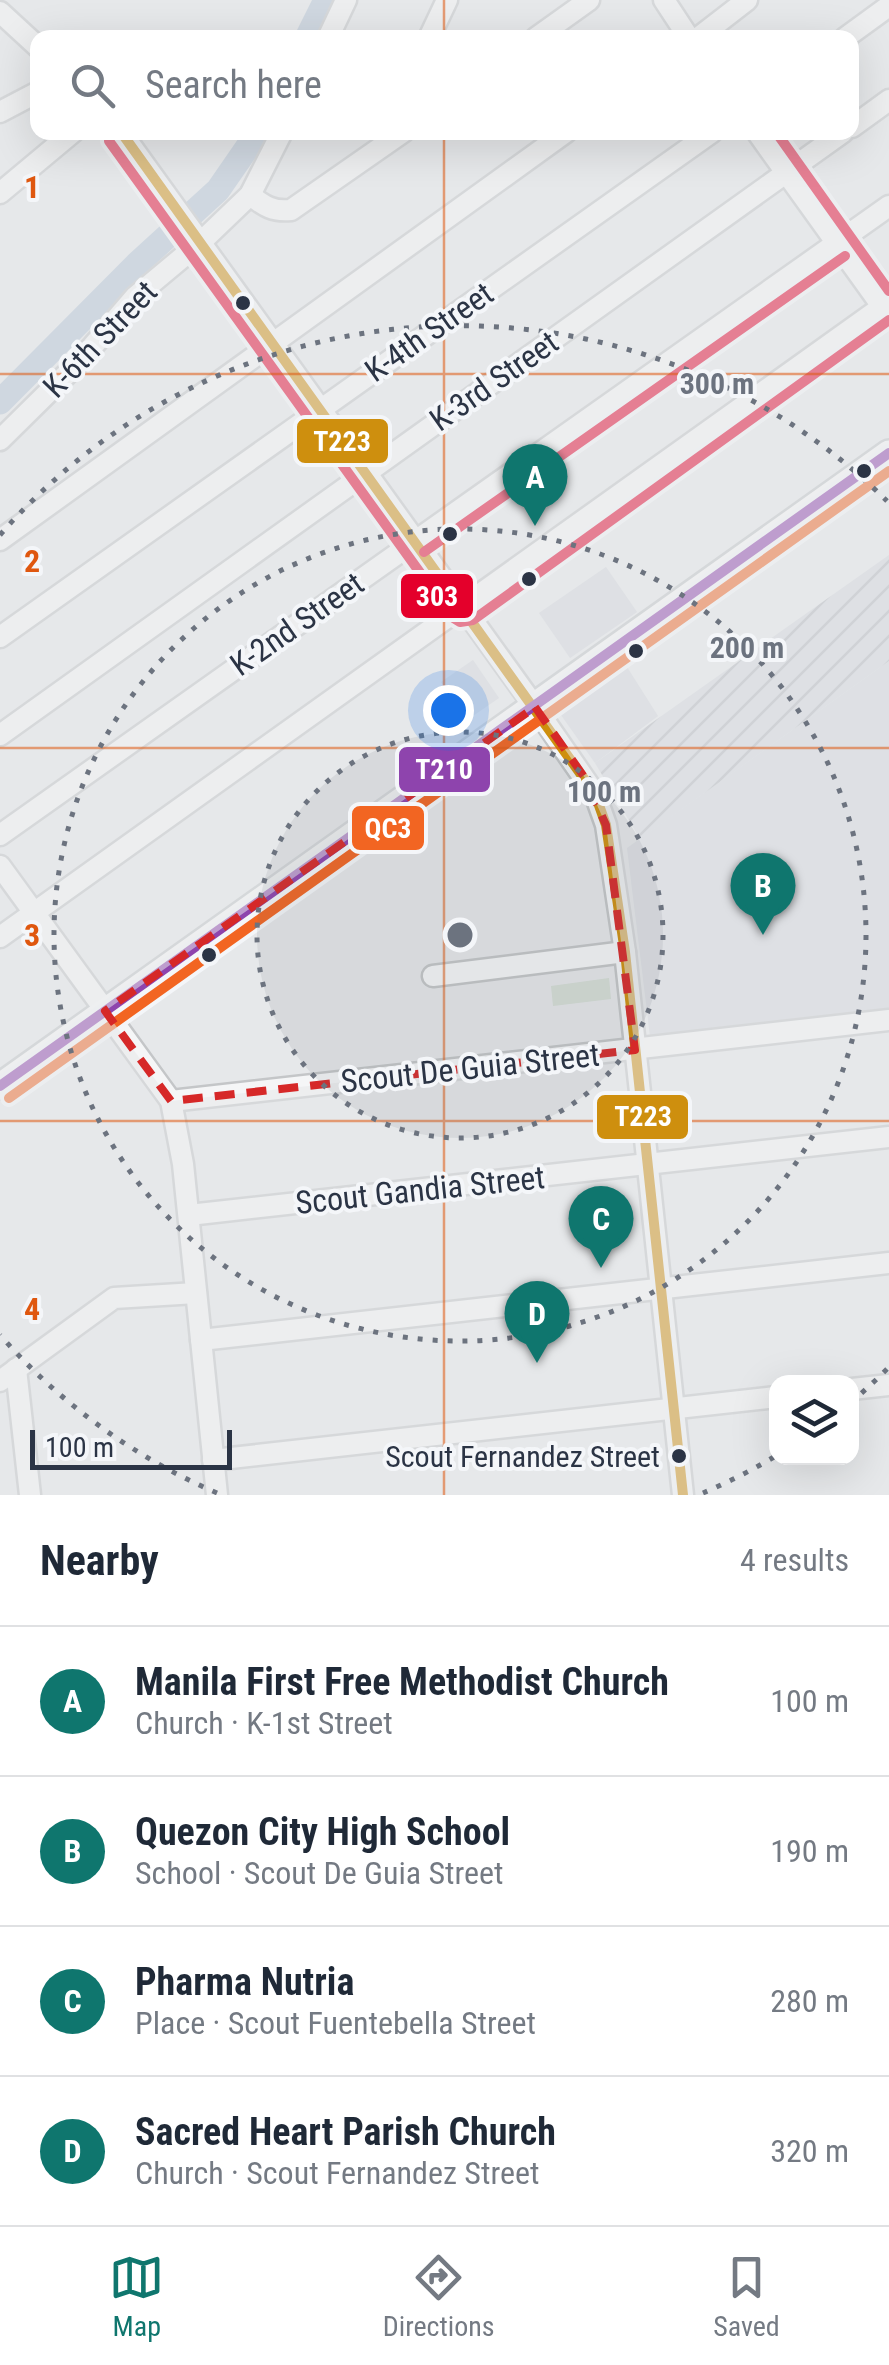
<!DOCTYPE html>
<html lang="en">
<head>
<meta charset="utf-8">
<style>
	:root { --surface:#fff; --page:#f6f6f7; --text:#1f2937; --muted:#747a83; --line:#e0e1e3; --accent:#0f766e }
	body { margin:0; font-family:"Roboto Condensed",sans-serif; background:var(--page); color:var(--text) }
	.controls { position:absolute; right:30px; bottom:30px; display:grid; overflow:hidden; border-radius:20px; box-shadow:0 10px 40px #0002 }
	.controls button { width:90px; height:90px; display:grid; place-items:center; padding:0; border:0; border-bottom:2px solid var(--line); background:var(--surface); color:var(--text); font:50px sans-serif }
	.scale { position:absolute; left:30px; bottom:25px; width:202px; box-sizing:border-box; padding-left:10px; border:5px solid #2b3445; border-top:0; font-size:28px; line-height:35px; white-space:nowrap; color:#2b3445; -webkit-text-stroke:8px #f4f6f9; paint-order:stroke }
	.you { position:absolute; left:448px; top:710px; width:35px; height:35px; margin:-25px; border:8px solid #fff; border-radius:50%; background:#1a73e8; box-shadow:0 0 0 15px #1a73e833 }
	.badge { display:grid; place-items:center; width:65px; height:65px; border-radius:50%; background:var(--accent); color:#fff; font-size:32px; font-weight:700 }
	.pin { position:absolute; translate:-50% -82px; filter:drop-shadow(0 2px 5px #0008) }
	.pin::after { content:''; position:absolute; top:52px; width:35px; height:30px; background:inherit; clip-path:polygon(0 0,100% 0,50% 100%) }
	.list { margin:0; padding:0; list-style:none }
	h2 { display:flex; justify-content:space-between; align-items:center; height:130px; margin:0; padding:0 40px; font-size:42px }
	h2 small { font-size:32px; font-weight:400; color:var(--muted) }
	.list li { display:grid; grid-template-columns:65px 1fr auto; gap:30px; align-items:center; box-sizing:border-box; height:150px; padding:0 40px; border-top:2px solid var(--line) }
	.list b { display:block; font-size:38px; white-space:nowrap }
	.list p { margin:0; font-size:32px; white-space:nowrap; color:var(--muted) }
	.list em { font-size:32px; font-style:normal; color:var(--muted) }
	.icon { flex:none; width:55px; height:55px; fill:none; stroke:currentColor; stroke-width:2; stroke-linecap:round; stroke-linejoin:round }
	.map { position:relative; flex:none; width:889px; height:1495px; overflow:hidden }
	.search { position:absolute; background:var(--surface); box-shadow:0 10px 40px #0002; left:30px; right:30px; top:30px; height:110px; display:flex; align-items:center; gap:25px; box-sizing:border-box; padding:0 35px; border-radius:20px; color:var(--muted); font-size:38px }
	.sheet { height:730px; background:var(--surface) }
	nav { display:flex; justify-content:space-around; align-items:center; box-sizing:border-box; height:140px; border-top:2px solid var(--line); background:var(--surface); font-size:28px; color:var(--muted) }
	nav a { display:grid; justify-items:center; gap:5px }
	nav .on { color:var(--accent) }
	.map>svg:first-child { display:block }
</style>
</head>
<body>
<div class="map">
<svg width="889" height="1495" viewBox="0 0 889 1495">
	<defs>
		<pattern id="industrial-furrows" width="10" height="10" patternUnits="userSpaceOnUse" patternTransform="scale(2.5)"><rect width="10" height="10" fill="#d4d7dd"/><path d="M-1 1l2-2M0 10L10 0M9 11l2-2" fill="none" stroke="#b6b9bf"/></pattern>
	</defs>
	<rect width="100%" height="100%" fill="#e6e8ea"/>
	<g fill="#d4d7dd">
		<polygon points="606,567 637,612 570,658 539,613"/>
		<polygon points="473,660 499,698 467,720 441,682"/>
		<polygon points="889,661 889,1009 650,1036 627,848"/>
		<polygon points="627,667 658,716 595,763 561,715"/>
	</g>
	<polygon fill="url(#industrial-furrows)" points="889,555 889,661 640,839 595,763"/>
	<polygon fill="#d6ded6" points="609,978 611,999 553,1006 551,986"/>
	<g fill="none" stroke-linecap="round" stroke-linejoin="round">
		<g stroke="#b4c4d5" stroke-width="25">
			<polyline points="307,38 326,0"/>
			<polyline points="0,402 137,264 218,190 258,132"/>
		</g>
		<g stroke="#c4c6c8" stroke-width="25">
			<g id="minor">
				<polyline points="664,0 689,38"/>
				<polyline points="0,12 38,47"/>
				<polyline points="328,38 346,0"/>
				<polyline points="429,38 447,0"/>
				<polyline points="536,38 589,0"/>
				<polyline points="698,38 747,0"/>
				<polyline points="845,38 889,6"/>
				<polyline points="0,112 38,92"/>
				<polyline points="852,127 889,100"/>
				<polyline points="121,132 535,707 595,794 606,825 625,952 683,1495"/>
				<polyline points="757,132 889,316"/>
				<polyline points="0,193 73,132"/>
				<path d="M 250,195 C 264,206 273,212 291,210 L 403,132"/>
				<polyline points="0,440 80,361 135,297 202,241 250,195 282,132"/>
				<polyline points="0,540 566,132"/>
				<polyline points="0,637 712,132"/>
				<polyline points="0,735 843,132"/>
				<polyline points="0,835 889,206"/>
				<polyline points="0,866 171,1101 183,1164 217,1495"/>
				<polyline points="0,937 889,302"/>
				<polyline points="433,976 625,952"/>
				<polyline points="171,1101 889,1020"/>
				<polyline points="189,1215 889,1137"/>
				<polyline points="201,1340 889,1263"/>
				<polyline points="16,1369 30,1495"/>
				<polyline points="0,1381 114,1298 196,1293"/>
				<polyline points="852,1389 889,1385"/>
				<polyline points="213,1460 776,1397"/>
			</g>
		</g>
		<g stroke="#c2c5c8" stroke-width="30">
			<polyline id="major" points="0,1086 889,453"/>
		</g>
		<use href="#minor" stroke="#f5f6f7" stroke-width="20"/>
		<use href="#major" stroke="#f8f8f8" stroke-width="25"/>
		<g stroke="#f4f6f9" stroke-width="18">
			<polyline id="bus-1" points="121,132 595,794 606,825 625,952 683,1495"/>
		</g>
		<g stroke="#f4f6f9" stroke-width="18">
			<g id="bus-2">
				<polyline points="776,132 889,291"/>
				<polyline points="109,141 452,617 460,622 473,620 889,320"/>
				<polyline points="424,552 845,256"/>
			</g>
		</g>
		<g stroke="#f4f6f9" stroke-width="18">
			<polyline id="bus-3" points="0,1086 889,453"/>
		</g>
		<g stroke="#f4f6f9" stroke-width="18">
			<polyline id="bus-4" points="9,1098 889,471"/>
		</g>
		<use href="#bus-1" stroke="#ce8f0e" stroke-width="10"/>
		<use href="#bus-2" stroke="#e4002b" stroke-width="10"/>
		<use href="#bus-3" stroke="#8e44ad" stroke-width="10"/>
		<use href="#bus-4" stroke="#f26522" stroke-width="10"/>
	</g>
	<path d="M0 0H889V1495H0ZM 535,707 L 585,778 L 606,825 L 635,1050 L 171,1101 L 105,1011 Z" fill="#e6e8ea" fill-opacity=".55" fill-rule="evenodd"/>
	<path fill="none" stroke="#d62828" stroke-width="8" stroke-dasharray="20 12" stroke-linejoin="round" d="M 535,707 L 585,778 L 606,825 L 635,1050 L 171,1101 L 105,1011 Z"/>
	<path fill="none" stroke="#df570f" stroke-width="2.5" stroke-opacity="0.55" d="M 444,0 L 444,38M 444,132 L 444,1495M 0,374 L 889,374M 0,748 L 889,748M 0,1121 L 889,1121"/>
	<circle cx="460" cy="935" r="203" fill="#6c737f" fill-opacity=".12"/>
	<g fill="none" stroke="#6c737f" stroke-width="5" stroke-dasharray="5 10">
		<circle cx="460" cy="935" r="203"/>
		<circle cx="460" cy="935" r="406"/>
		<path d="M887 1369A609 609 0 0 1 856 1398M774 1457A609 609 0 0 1 703 1493M217 1493A609 609 0 0 1 0 1335M0 535A609 609 0 0 1 887 501"/>
	</g>
	<g fill="#2b3445" stroke="#f4f6f9" stroke-width="4">
		<circle cx="243" cy="303" r="9"/>
		<circle cx="864" cy="471" r="9"/>
		<circle cx="450" cy="534" r="9"/>
		<circle cx="529" cy="579" r="9"/>
		<circle cx="636" cy="651" r="9"/>
		<circle cx="209" cy="955" r="9"/>
		<circle cx="679" cy="1456" r="9"/>
	</g>
	<g text-anchor="middle" stroke-width="8" stroke-linejoin="round" paint-order="stroke">
		<g font-size="30" fill="#2b3445" stroke="#f4f6f9" text-anchor="end">
			<text x="660" y="1467">Scout Fernandez Street</text>
		</g>
		<g font-size="32" fill="#2b3445" stroke="#f4f6f9">
			<text transform="translate(429 332) rotate(-35)" y="11">K-4th Street</text>
			<text transform="translate(100 339) rotate(-46)" y="11">K-6th Street</text>
			<text transform="translate(494 381) rotate(-35)" y="11">K-3rd Street</text>
			<text transform="translate(297 624) rotate(-35)" y="11">K-2nd Street</text>
			<text transform="translate(470 1068) rotate(-6)" y="11">Scout De Guia Street</text>
			<text transform="translate(420 1190) rotate(-6)" y="11">Scout Gandia Street</text>
		</g>
	</g>
	<g font-size="32" text-anchor="middle" font-weight="bold" fill="#df570f" stroke="#f4f6f9" stroke-width="8" stroke-linejoin="round" paint-order="stroke">
		<text x="32" y="198">1</text>
		<text x="32" y="572">2</text>
		<text x="32" y="946">3</text>
		<text x="32" y="1320">4</text>
	</g>
	<circle cx="460" cy="935" r="15" fill="#6c737f" stroke="#f4f6f9" stroke-width="5"/>
	<g font-size="30" text-anchor="middle" font-weight="bold" fill="#6c737f" stroke="#f4f6f9" stroke-width="8" stroke-linejoin="round" paint-order="stroke">
		<text x="717" y="394">300 m</text>
		<text x="747" y="658">200 m</text>
		<text x="604" y="802">100 m</text>
	</g>
	<g stroke="#f4f6f9" stroke-width="4">
		<rect x="295" y="417" width="95" height="48" rx="10" fill="#ce8f0e"/>
		<rect x="399" y="572" width="76" height="48" rx="10" fill="#e4002b"/>
		<rect x="397" y="745" width="95" height="49" rx="10" fill="#8e44ad"/>
		<rect x="350" y="804" width="76" height="48" rx="10" fill="#f26522"/>
		<rect x="595" y="1093" width="95" height="48" rx="10" fill="#ce8f0e"/>
	</g>
	<g font-size="28" text-anchor="middle" font-weight="bold" fill="#fff">
		<text x="342" y="451">T223</text>
		<text x="437" y="606">303</text>
		<text x="444" y="779">T210</text>
		<text x="388" y="838">QC3</text>
		<text x="643" y="1126">T223</text>
	</g>
</svg>
<div class="controls">
<button><svg class="icon" aria-label="layers" viewBox="0 0 24 24"><path d="M12 4l9 5-9 5-9-5zM3 14l9 5 9-5"/></svg></button>
</div>
<div class="scale">100 m</div>
<div class="you"></div>
<div class="pin badge" style="left:535px;top:526px">A</div>
<div class="pin badge" style="left:763px;top:935px">B</div>
<div class="pin badge" style="left:601px;top:1268px">C</div>
<div class="pin badge" style="left:537px;top:1363px">D</div>
<div class="search"><svg class="icon" aria-label="search" viewBox="0 0 24 24"><circle cx="10" cy="10" r="6"/><path d="M15 15l6 6"/></svg>Search here</div>
</div>
<section class="sheet">
<h2>Nearby<small>4 results</small></h2>
<ul class="list">
<li><span class="badge">A</span><div><b>Manila First Free Methodist Church</b><p>Church · K-1st Street</p></div><em>100 m</em></li>
<li><span class="badge">B</span><div><b>Quezon City High School</b><p>School · Scout De Guia Street</p></div><em>190 m</em></li>
<li><span class="badge">C</span><div><b>Pharma Nutria</b><p>Place · Scout Fuentebella Street</p></div><em>280 m</em></li>
<li><span class="badge">D</span><div><b>Sacred Heart Parish Church</b><p>Church · Scout Fernandez Street</p></div><em>320 m</em></li>
</ul>
</section>
<nav>
<a class="on"><svg class="icon" aria-label="map" viewBox="0 0 24 24"><path d="M3 6l6-2 6 2 6-2v14l-6 2-6-2-6 2zM9 4v14M15 6v14"/></svg>Map</a>
<a><svg class="icon" aria-label="directions" viewBox="0 0 24 24"><path d="M12 3l9 9-9 9-9-9zM9 14v-3h6M13 9l2 2-2 2"/></svg>Directions</a>
<a><svg class="icon" aria-label="saved" viewBox="0 0 24 24"><path d="M7 4h10v16l-5-4-5 4z"/></svg>Saved</a>
</nav>
</body>
</html>
